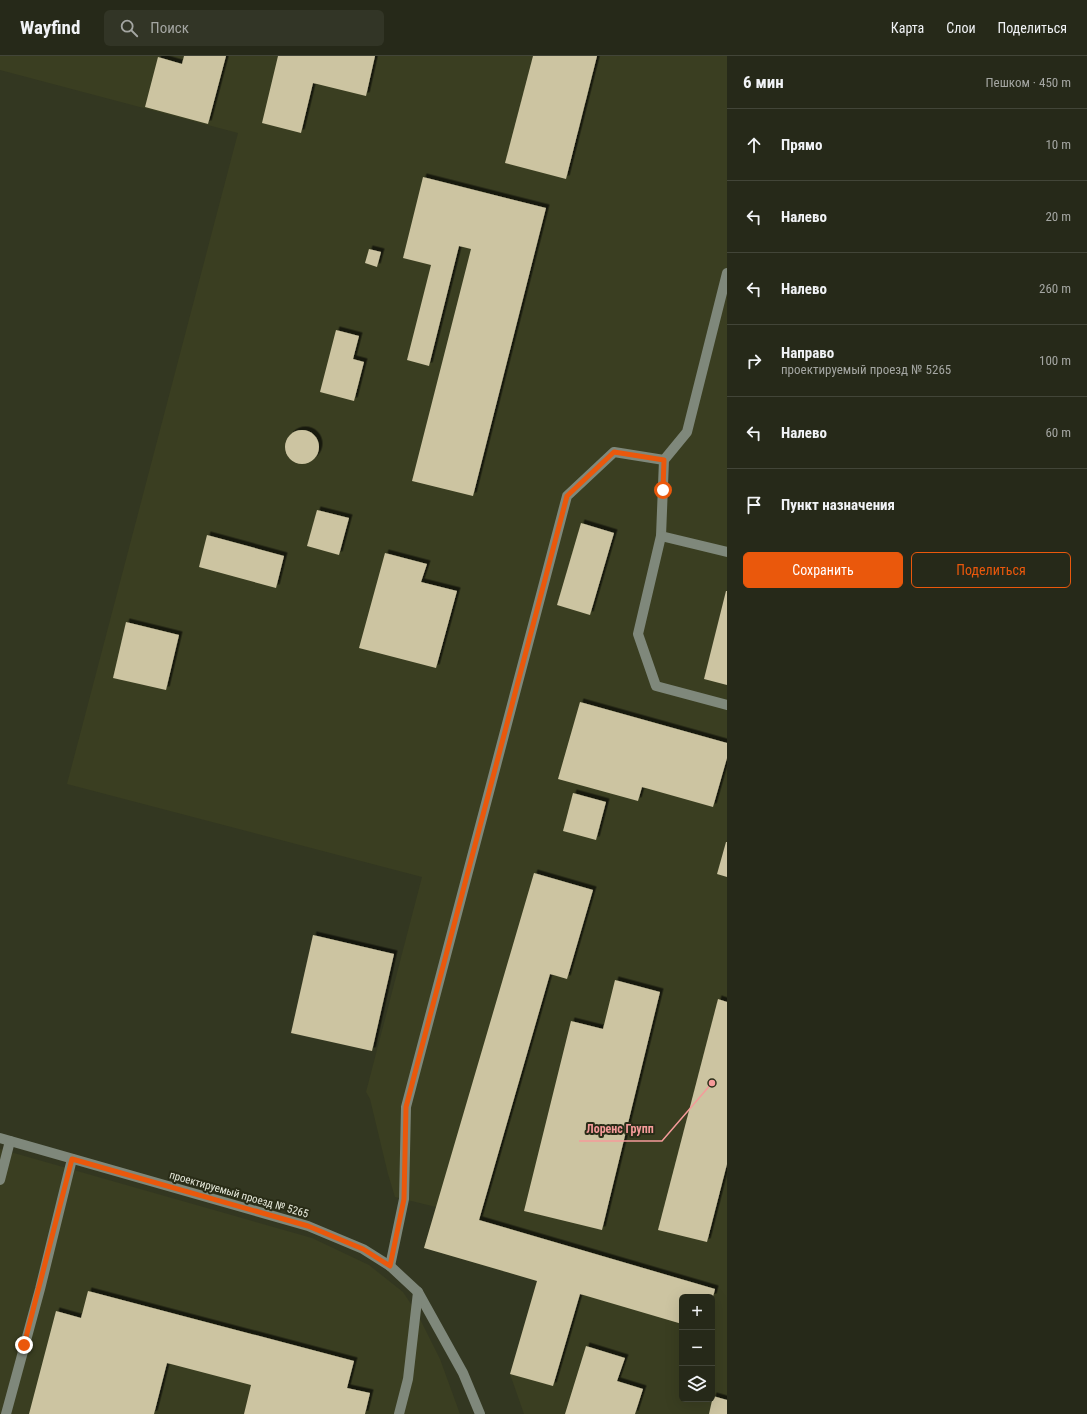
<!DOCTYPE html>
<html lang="ru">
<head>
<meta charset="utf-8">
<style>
	:root { --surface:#262919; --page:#323526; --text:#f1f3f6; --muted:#a4a6a2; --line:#424538; --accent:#ea580c }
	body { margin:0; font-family:"Roboto Condensed",sans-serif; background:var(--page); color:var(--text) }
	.controls { position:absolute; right:12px; bottom:12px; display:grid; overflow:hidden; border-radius:6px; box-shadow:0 4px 16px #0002 }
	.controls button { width:36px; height:36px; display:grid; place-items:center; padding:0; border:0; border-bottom:1px solid var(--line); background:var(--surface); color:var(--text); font:20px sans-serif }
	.stop { position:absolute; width:12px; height:12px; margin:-9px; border:3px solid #ea580c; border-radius:50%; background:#fff }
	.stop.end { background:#ea580c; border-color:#fff; box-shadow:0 1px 4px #0008 }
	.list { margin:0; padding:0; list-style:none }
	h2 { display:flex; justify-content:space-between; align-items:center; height:52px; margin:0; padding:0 16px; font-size:17px }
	h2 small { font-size:13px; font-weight:400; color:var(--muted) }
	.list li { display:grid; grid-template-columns:26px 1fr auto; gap:12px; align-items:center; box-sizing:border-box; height:72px; padding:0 16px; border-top:1px solid var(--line) }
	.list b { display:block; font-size:15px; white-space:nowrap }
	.list p { margin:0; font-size:13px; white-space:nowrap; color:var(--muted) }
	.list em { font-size:13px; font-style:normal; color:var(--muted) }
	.actions { display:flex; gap:8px; padding:12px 16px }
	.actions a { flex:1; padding:9px 0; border:1px solid var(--accent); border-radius:6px; text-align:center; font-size:14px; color:var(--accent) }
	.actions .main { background:var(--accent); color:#fff }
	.icon { flex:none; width:22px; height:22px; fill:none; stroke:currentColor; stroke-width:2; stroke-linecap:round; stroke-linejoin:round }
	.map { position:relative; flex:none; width:727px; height:1358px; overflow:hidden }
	header { display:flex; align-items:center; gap:24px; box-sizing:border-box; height:56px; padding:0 20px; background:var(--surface); border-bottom:1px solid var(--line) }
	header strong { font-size:19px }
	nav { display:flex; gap:22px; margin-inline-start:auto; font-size:14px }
	.search { width:280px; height:36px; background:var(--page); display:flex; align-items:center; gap:10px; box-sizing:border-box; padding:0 14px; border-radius:6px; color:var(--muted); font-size:15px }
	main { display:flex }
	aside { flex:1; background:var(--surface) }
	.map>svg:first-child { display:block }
</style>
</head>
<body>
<header>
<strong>Wayfind</strong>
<div class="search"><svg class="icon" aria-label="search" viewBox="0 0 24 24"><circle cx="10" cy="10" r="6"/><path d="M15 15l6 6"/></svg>Поиск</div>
<nav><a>Карта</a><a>Слои</a><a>Поделиться</a></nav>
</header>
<main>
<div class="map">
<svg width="727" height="1358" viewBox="0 0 727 1358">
	<defs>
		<filter id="shadow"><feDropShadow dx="3.5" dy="-3.5" stdDeviation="0" flood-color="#0009"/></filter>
	</defs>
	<rect width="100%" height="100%" fill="#333721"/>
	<g fill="#3a3e21" fill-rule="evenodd">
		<path d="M 0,0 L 727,0 L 727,1358 L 524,1358 L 510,1318 L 537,1225 L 424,1192 L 436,1151 L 395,1141 L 388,1118 L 370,1043 L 366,1036 L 422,821 L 67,728 L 238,77 L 0,14 ZM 682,1241 L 712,1241 L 712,1343 L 682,1343 Z"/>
		<polygon points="0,1093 312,1182 369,1209 403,1236 417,1257 440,1303 460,1358 0,1358"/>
	</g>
	<g fill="#ccc4a1" filter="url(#shadow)">
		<polygon points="184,0 226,0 208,68 145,51 158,1 182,8"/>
		<polygon points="278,0 375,0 366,40 313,27 301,77 262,67"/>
		<polygon points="533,0 597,0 566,123 505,107"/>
		<polygon points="423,121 546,152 473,440 412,425 471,193 459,190 429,310 407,304 431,209 403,202"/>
		<polygon points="369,193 381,196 377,211 365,207"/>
		<polygon points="336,274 359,280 353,303 364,306 354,345 320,336"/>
		<circle cx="302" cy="391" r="17"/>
		<polygon points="317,454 349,462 339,499 307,490"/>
		<polygon points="581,467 614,477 590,559 557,549"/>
		<polygon points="207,479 284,500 276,532 199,511"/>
		<polygon points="385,497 427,508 421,526 457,535 436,612 359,592"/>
		<polygon points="726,535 727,535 727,629 704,623"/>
		<polygon points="126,566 179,579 166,634 113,622"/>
		<polygon points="580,646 727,687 727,702 713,751 642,731 638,745 558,723"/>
		<polygon points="573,737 606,746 596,784 563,775"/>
		<polygon points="726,786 727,786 727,821 717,818"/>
		<polygon points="534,817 593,834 567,923 550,918 479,1164 715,1233 713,1241 682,1241 682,1268 580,1238 553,1330 510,1318 537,1225 424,1192"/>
		<polygon points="313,879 394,898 372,995 291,977"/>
		<polygon points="615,924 660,936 602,1174 524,1155 571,965 603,973"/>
		<polygon points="718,943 727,946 727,1108 707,1186 658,1174"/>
		<polygon points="88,1235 354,1305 347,1332 370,1337 365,1358 244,1358 251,1329 167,1307 154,1358 29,1358 56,1255 81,1262"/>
		<polygon points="586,1290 625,1302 617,1325 643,1333 635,1358 565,1358"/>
		<polygon points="713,1340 727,1344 727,1358 709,1358"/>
	</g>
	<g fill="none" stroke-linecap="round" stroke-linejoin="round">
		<g stroke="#7f887b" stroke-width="10">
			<polyline points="727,217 687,376 664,404 661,480 638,578 656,630 727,649"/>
			<polyline points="661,480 727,496"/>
			<polyline points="0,1082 308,1170 363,1193 390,1210 418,1236 463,1317 480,1358"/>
			<polyline points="0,1124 10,1085"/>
			<polyline points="390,1210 404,1143 406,1051 567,440 614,396 664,404"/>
			<polyline points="6,1358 40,1233 72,1103"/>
			<polyline points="399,1358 408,1323 418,1236"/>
		</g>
	</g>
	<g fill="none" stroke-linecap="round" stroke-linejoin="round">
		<polyline stroke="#ea580c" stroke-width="5" points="24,1289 72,1103 308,1170 363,1193 390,1210 404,1143 406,1051 567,440 614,396 664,404 663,434"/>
	</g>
	<g text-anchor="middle" stroke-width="4" stroke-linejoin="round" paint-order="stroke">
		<g font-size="11" fill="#e7eadc" stroke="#292c17">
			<text transform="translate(239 1138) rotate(16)" y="4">проектируемый проезд № 5265</text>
		</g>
	</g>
	<path fill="none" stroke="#f59b9a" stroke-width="1.5" d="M712 1027L662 1085H579"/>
	<circle fill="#f59b9a" stroke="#292c17" stroke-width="1.5" cx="712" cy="1027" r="4"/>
	<g font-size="12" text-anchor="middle" font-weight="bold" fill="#f59b9a" stroke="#292c17" stroke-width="4" stroke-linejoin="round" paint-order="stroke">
		<text x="620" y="1077">Лоренс Групп</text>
	</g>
</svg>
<div class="controls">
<button>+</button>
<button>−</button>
<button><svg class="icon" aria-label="layers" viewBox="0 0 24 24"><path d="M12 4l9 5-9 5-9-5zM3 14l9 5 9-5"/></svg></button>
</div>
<div class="stop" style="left:663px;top:434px"></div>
<div class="stop end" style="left:24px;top:1289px"></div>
</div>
<aside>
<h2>6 мин<small>Пешком · 450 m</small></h2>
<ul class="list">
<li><svg class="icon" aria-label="ahead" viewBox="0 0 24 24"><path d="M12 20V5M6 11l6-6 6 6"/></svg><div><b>Прямо</b></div><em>10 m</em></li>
<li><svg class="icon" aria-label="left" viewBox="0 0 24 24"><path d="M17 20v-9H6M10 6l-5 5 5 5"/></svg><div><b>Налево</b></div><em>20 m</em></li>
<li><svg class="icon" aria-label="left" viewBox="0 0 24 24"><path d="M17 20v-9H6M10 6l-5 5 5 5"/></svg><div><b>Налево</b></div><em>260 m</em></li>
<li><svg class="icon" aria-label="right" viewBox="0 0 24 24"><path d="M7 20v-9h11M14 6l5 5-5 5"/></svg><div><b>Направо</b><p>проектируемый проезд № 5265</p></div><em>100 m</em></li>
<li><svg class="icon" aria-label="left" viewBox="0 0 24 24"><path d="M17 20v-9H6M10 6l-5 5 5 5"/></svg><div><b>Налево</b></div><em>60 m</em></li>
<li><svg class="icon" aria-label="arrive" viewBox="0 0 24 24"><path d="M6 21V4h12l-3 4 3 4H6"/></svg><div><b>Пункт назначения</b></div></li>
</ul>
<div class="actions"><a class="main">Сохранить</a><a>Поделиться</a></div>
</aside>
</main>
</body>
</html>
